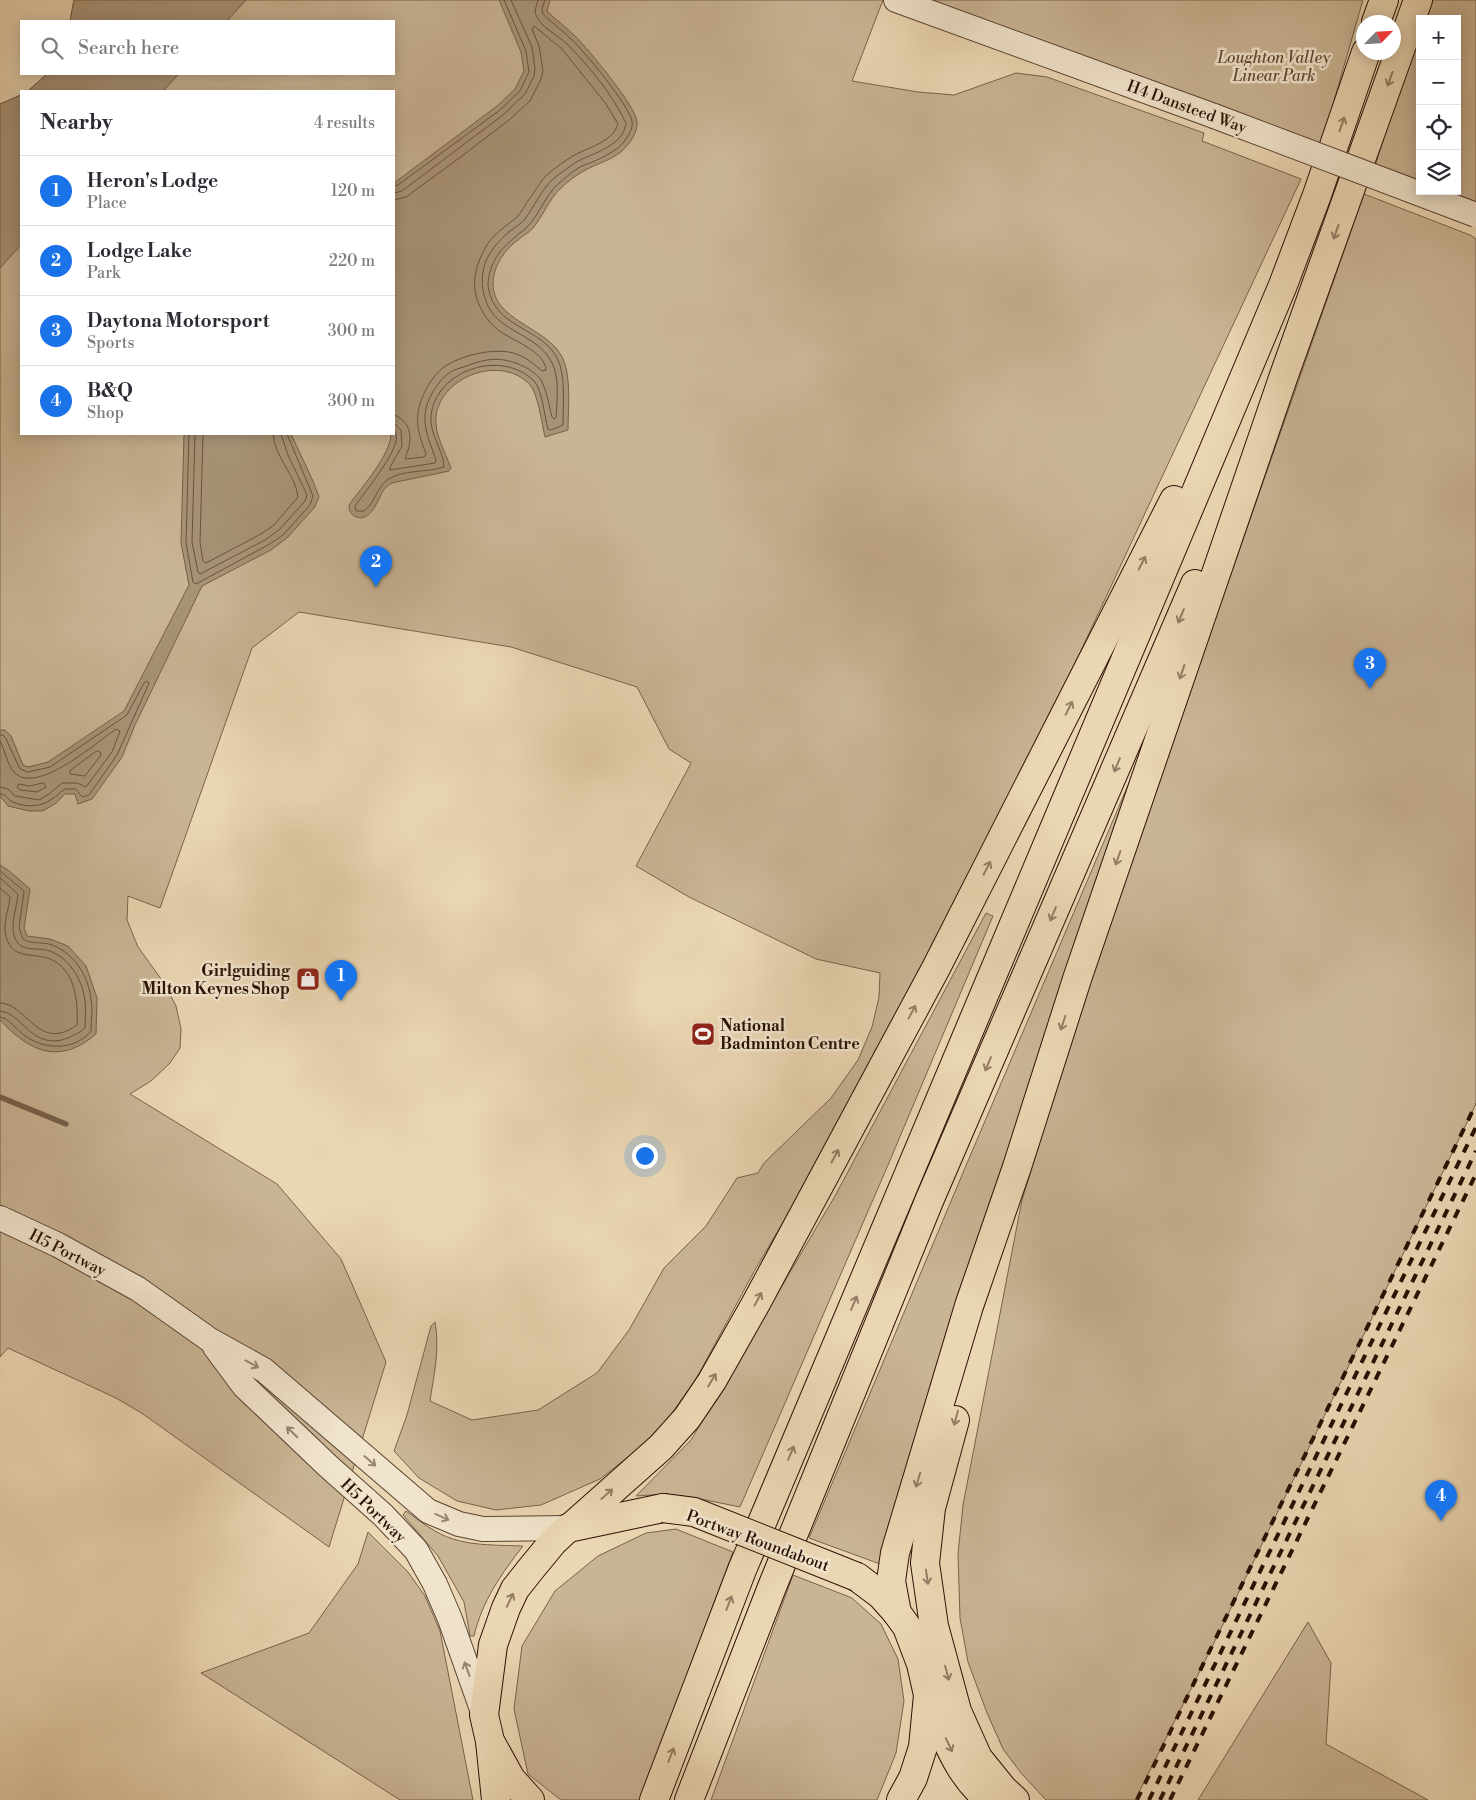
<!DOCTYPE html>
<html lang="en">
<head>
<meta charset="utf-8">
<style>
	:root { --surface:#fff; --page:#f7f7f7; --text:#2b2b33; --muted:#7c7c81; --line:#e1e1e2; --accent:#1a73e8 }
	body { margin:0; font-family:"Libre Bodoni",serif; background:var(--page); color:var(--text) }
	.controls { position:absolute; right:15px; top:15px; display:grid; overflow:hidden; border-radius:0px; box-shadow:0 2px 12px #0003 }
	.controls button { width:45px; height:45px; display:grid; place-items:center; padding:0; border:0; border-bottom:1px solid var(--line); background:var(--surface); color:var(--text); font:25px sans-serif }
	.compass { position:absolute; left:1356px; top:15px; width:45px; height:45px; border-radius:50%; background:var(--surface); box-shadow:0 2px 12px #0003; rotate:65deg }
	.you { position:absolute; left:644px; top:1155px; width:18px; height:18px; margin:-12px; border:4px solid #fff; border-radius:50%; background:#1a73e8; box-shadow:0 0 0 8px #1a73e833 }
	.badge { display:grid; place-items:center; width:32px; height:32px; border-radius:50%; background:var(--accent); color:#fff; font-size:16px; font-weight:700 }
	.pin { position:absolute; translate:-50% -41px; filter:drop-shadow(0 1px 2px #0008) }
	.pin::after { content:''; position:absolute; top:26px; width:18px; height:15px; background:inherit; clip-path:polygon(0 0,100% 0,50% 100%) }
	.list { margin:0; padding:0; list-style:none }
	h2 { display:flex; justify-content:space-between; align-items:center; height:65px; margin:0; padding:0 20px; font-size:21px }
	h2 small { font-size:16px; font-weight:400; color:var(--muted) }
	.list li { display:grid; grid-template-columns:32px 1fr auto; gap:15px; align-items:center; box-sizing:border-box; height:70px; padding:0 20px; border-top:1px solid var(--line) }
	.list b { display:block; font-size:19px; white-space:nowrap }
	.list p { margin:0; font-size:16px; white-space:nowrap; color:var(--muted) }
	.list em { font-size:16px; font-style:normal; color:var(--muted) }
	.icon { flex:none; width:28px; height:28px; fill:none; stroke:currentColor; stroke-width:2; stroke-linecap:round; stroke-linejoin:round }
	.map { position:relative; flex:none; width:1476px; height:1800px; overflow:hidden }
	.search { position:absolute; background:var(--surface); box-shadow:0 2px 12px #0003; left:20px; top:20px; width:375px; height:55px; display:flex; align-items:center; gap:12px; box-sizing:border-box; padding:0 18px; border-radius:0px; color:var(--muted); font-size:19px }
	.panel { position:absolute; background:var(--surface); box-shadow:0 2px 12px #0003; left:20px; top:90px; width:375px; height:345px; border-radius:0px }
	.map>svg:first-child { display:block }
</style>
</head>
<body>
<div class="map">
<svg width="1476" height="1800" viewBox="0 0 1476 1800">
	<rect width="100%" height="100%" fill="#ead6b2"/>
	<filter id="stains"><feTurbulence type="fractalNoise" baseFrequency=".004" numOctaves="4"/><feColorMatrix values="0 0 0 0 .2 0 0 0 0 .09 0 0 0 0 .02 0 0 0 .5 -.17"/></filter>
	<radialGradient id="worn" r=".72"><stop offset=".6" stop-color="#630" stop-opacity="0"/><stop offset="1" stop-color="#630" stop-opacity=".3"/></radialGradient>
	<g fill="#c9b494" stroke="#79624c">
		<path d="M 74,0 L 883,0 L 852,81 L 918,92 L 954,95 L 1016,73 L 1047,77 L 1204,133 L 1202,141 L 1301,179 L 1036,747 L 823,1155 L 756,1268 L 695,1381 L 656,1435 L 600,1479 L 541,1505 L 496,1510 L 457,1501 L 419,1478 L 394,1451 L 407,1415 L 431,1326 L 435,1322 C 440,1349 434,1374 430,1401 L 472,1420 L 538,1410 L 597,1373 L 629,1330 L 664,1268 L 706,1226 L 737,1178 L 758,1173 L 764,1163 L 831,1098 L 858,1060 L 872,1027 L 879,997 L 880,973 L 816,959 L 689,897 L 636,866 L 691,763 L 669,749 L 637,687 L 511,647 L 299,612 L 252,648 L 160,908 L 128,896 L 127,920 L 138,947 L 164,983 L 176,1006 L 181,1029 L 180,1048 L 170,1063 L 151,1081 L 130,1094 L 277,1184 L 341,1259 L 386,1362 L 329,1547 L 143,1414 L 116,1398 L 8,1348 L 0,1357 L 0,104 L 21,95 L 21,434 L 394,434 L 394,91 L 28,91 L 47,74 L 394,74 L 394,21 L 70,21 Z"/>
		<polygon points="896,0 1363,0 1319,153"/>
		<polygon points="1426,0 1476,0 1476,215 1372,176 1420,20 1420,191 1457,191 1457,19 1420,19"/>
		<polygon points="1364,194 1470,235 1476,239 1476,1104 1212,1647 1135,1800 1046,1800 1021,1773 1003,1749 987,1713 968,1662 960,1618 958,1554 963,1505 1022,1200 1089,979"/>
		<polygon points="1140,757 880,1564 809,1538 965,1168"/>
		<polygon points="986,913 993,916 888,1165 740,1507 691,1497 666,1494 636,1496 691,1440 835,1196"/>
		<path d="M 406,1511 C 420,1521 436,1534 453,1539 C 475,1546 500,1545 523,1546 C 502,1573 482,1601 474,1636 L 470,1636 L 464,1602 L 438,1556 L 403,1515 Z"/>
		<polygon points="676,1529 733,1552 640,1800 561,1800 528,1774 514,1709 522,1646 555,1591 598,1556 646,1533"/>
		<polygon points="368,1532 408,1572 425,1596 440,1631 473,1800 400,1800 201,1673 309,1633 358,1564"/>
		<polygon points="793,1575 852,1598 881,1624 898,1659 904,1701 896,1753 877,1800 711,1800"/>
		<polygon points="1308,1622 1331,1663 1326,1744 1428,1800 1198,1800"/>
	</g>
	<g fill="#a89377" stroke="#755f49">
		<polygon points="74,0 246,0 227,21 70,21"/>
		<path d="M 499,0 L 550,0 L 547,11 C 556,20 566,27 575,36 C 588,49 635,105 637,121 C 638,133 630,143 622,151 C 610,161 595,164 582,172 C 575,176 567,182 561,188 C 549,199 543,216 533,228 C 529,233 522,236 518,240 C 504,250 493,267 493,284 C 493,320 545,327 561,355 C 572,373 568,409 568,430 L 545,437 C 542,424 538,394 530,385 C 502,354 441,376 436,416 C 434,433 445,452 451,468 L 449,471 L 392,483 C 390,485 387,486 385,488 C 378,497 372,525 354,516 C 350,513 349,510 349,505 C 362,487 391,454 391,434 L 394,434 L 394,183 L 497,106 L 515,89 L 524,71 L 521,52 Z"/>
		<polygon points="47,74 179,74 163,91 28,91"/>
		<polygon points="21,95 21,245 0,268 0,104"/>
		<polygon points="184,434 291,434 313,481 319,497 314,508 287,538 271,550 202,586 135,725 122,757 92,799 78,804 75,794 65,794 56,803 43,811 29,811 8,806 0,796 0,730 5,730 11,736 23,765 28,767 48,762 124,711 189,585 181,543"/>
		<path d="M 0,865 L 8,870 L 30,889 L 24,928 L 27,936 L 50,939 L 68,946 L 86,966 L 97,998 L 96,1034 C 59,1066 29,1051 0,1020 Z"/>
	</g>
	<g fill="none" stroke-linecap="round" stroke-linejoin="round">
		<g stroke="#68523e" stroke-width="1">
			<polyline points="394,186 398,185 500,110 520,91 529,72 526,51 504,0"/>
			<polyline points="394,193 402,191 503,115 525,94 534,76 535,69 532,47 511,0"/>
			<path d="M 394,200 L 406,197 L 458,159 L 509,120 L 530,101 L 541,79 L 543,71 L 539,46 L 532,29 L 534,26 L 562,49 L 606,104 L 618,124 C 612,143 588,147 573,156 C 565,161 556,167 548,174 C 541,180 536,190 530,198 C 525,204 522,212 517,217 C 507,226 494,233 487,245 C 477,262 471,280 477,299 C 481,311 488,322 498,330 C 511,340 545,351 546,370 L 542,371 C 533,363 522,354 509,352 C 490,349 464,355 447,365 C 432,374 420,397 418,413 C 416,428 421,440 426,454 L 424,457 L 405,459 C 406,454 408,451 409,447 C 412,433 408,420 394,415"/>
			<path d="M 394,423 L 401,430 L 402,446 L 390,467 L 390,470 L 435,463 L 436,460 C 431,445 424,431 425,415 C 426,400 437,382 449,373 C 453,370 459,368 464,367 C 486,358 501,356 523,366 C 529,369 537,374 541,380 C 547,391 549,406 552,417 L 554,419 L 556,417 C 557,400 560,376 551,361 C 536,333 496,332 486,301 C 482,289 481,280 484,267 C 487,254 499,240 510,231 C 515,227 521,224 525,219 C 534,207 541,190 553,179 C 561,173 570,166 578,161 C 594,153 624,145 626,123 C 612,94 590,67 567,44 C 558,35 541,28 536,15 C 534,10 537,5 538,0"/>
			<path d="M 394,430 C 397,434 397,440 395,445 C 388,464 367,489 355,506 L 356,511 L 364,511 C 375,503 376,489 387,480 C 402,469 427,473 444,467 C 443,449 429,434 431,415 C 437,369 502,349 534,381 C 543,391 544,416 548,429 L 551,430 L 563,425 C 563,407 566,374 557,358 C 541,328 501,329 490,295 C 489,291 488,287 488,284 C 490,255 507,244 527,227 C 537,218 546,195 558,184 C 565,178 574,170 582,166 C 595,161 608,156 619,147 C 625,141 634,130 632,121 C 628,104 585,52 571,39 C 562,30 552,23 543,14 L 542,9 L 545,0"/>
			<polyline points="189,434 186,543 193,582 196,584 268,545 283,535 310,505 313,496 287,434"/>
			<polyline points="195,434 192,542 198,572 200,574 265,540 279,530 305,501 307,495 288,455 281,434"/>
			<path d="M 203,434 L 200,542 L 203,561 L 206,563 L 261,534 L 274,525 L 298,497 C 296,475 274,457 273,434"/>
			<path d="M 0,735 L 3,735 L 6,739 L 20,769 L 28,772 L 50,767 L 127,715 L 144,683 L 147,681 L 149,683 L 117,755 L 89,795 L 82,797 L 76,789 L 65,789 C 60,792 57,796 52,799 C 41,807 26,808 13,802 C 7,800 7,794 0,794"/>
			<path d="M 0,741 C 5,750 7,765 15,773 C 37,795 97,742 116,729 L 120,731 L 112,752 L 86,787 L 77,783 L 62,783 L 49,794 L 39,800 L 15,796 L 8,789 L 0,787"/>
			<polygon points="97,751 100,752 101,755 85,776 70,774 70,771"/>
			<polygon points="44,783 46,787 37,792 20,790 17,787 19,784 29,786"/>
			<path d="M 0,871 L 24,891 L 19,928 L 23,939 C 30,944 41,942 49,944 C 73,951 89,976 91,1000 C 93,1010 91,1021 91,1031 C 75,1051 43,1050 24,1035 C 17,1030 9,1018 0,1017"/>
			<path d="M 0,878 L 18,894 C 17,909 8,928 17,942 C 23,951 37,948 46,950 C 68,955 83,980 85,1001 C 86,1010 85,1020 85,1028 C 80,1033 74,1035 68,1038 C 32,1052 22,1012 0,1011"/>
			<path d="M 0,888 L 10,897 C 9,908 4,920 5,931 C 10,965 36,949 56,962 C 76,975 78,1003 77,1025 C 38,1053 28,1004 0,1003"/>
		</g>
		<polyline stroke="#755f49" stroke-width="5.5" points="0,1097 66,1124"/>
		<g stroke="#594230" stroke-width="26">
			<g id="minor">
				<polyline points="896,0 1214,116"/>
				<polyline points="0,1218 58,1245 138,1289 210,1340 264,1370 428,1511 459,1524 483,1529 568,1528"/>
				<polyline points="215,1347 244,1386 328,1466 383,1515 416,1550 435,1584 450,1619 484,1715"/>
			</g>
		</g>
		<g stroke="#291004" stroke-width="30">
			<g id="major">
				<polyline points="857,1577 881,1595 897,1613 907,1627 921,1664 928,1695 923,1747 913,1778 901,1800"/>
				<path d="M 929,1701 C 945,1735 958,1777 990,1800"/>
				<polyline points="530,1800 511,1779 490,1741 484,1715 493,1645 506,1608 515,1589 530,1570 553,1542 568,1528 663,1508"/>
			</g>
		</g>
		<g stroke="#291004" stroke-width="30">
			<g id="highway">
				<polyline points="1376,22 1384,0"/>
				<polyline points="955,1420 931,1508 925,1563 934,1626 957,1711 978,1758 1003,1789 1015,1800"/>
				<polyline points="571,1527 661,1447 687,1418 712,1381 755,1305 936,968 1174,500"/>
				<polyline points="897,1613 891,1581 895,1553 969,1306 1017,1167 1078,976 1283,378 1418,0"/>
				<polyline points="490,1741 496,1800"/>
				<polyline points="654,1800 742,1570 1283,285 1317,195 1366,52"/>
				<polyline points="689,1800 772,1587 929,1201 1195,584"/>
			</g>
		</g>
		<use href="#minor" stroke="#f1e4cd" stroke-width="24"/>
		<use href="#major" stroke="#ead6b2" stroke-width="28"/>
		<use href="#highway" stroke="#ead6b2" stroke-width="28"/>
		<g stroke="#291004" stroke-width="4" stroke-dasharray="9 9" stroke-linecap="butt">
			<polyline points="1137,1800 1476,1104"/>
			<polyline points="1149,1800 1476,1127"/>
			<polyline points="1160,1800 1476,1151"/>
			<polyline points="1170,1800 1476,1174"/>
		</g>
		<g stroke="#594230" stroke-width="26" stroke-linecap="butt">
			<polyline id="minor-bridge" points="1214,116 1476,215"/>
		</g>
		<g stroke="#291004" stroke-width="30" stroke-linecap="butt">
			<polyline id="major-bridge" points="663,1508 694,1512 857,1577"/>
		</g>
		<use href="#minor-bridge" stroke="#f1e4cd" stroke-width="24"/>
		<use href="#major-bridge" stroke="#ead6b2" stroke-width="28"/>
	</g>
	<defs><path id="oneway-shaft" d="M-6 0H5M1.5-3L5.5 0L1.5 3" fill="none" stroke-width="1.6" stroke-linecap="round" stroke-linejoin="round" transform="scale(1.25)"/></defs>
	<g stroke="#937d64">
		<use href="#oneway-shaft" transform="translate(1390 79) rotate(110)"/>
		<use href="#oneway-shaft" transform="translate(1342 124) rotate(-71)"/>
		<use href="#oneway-shaft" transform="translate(1336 232) rotate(110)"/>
		<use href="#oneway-shaft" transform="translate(1142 563) rotate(-63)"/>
		<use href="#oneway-shaft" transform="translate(1181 616) rotate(113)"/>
		<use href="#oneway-shaft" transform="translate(1182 672) rotate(109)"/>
		<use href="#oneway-shaft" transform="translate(1069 708) rotate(-63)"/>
		<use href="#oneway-shaft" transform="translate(1117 765) rotate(113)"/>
		<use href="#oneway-shaft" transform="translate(1118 858) rotate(109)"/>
		<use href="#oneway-shaft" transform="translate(987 868) rotate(-63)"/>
		<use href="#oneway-shaft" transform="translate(1053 914) rotate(113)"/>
		<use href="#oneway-shaft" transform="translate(912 1012) rotate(-62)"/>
		<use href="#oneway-shaft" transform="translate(1063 1023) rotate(108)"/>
		<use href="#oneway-shaft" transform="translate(988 1064) rotate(113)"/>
		<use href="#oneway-shaft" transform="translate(835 1156) rotate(-62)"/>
		<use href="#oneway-shaft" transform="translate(758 1299) rotate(-62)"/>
		<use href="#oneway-shaft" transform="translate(854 1303) rotate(-67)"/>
		<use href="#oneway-shaft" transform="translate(712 1380) rotate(-59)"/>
		<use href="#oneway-shaft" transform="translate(956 1418) rotate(105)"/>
		<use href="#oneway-shaft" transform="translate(791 1453) rotate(-67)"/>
		<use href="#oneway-shaft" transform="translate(918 1480) rotate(107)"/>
		<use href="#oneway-shaft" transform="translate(607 1494) rotate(-42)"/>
		<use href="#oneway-shaft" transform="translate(927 1577) rotate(82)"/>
		<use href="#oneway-shaft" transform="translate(510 1600) rotate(-65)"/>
		<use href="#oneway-shaft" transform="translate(729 1603) rotate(-69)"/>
		<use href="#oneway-shaft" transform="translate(947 1673) rotate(75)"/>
		<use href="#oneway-shaft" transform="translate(949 1745) rotate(65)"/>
		<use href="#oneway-shaft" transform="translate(671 1755) rotate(-69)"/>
	</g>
	<g stroke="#978573">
		<use href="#oneway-shaft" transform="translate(252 1364) rotate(29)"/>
		<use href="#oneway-shaft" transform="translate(292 1432) rotate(-136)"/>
		<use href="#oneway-shaft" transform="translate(370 1461) rotate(41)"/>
		<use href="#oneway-shaft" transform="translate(442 1517) rotate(24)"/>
		<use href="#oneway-shaft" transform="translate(467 1669) rotate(-110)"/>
	</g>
	<defs>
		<g id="shop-square" transform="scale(1.25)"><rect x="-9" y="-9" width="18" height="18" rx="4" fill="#8f2418" stroke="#f1e4cd"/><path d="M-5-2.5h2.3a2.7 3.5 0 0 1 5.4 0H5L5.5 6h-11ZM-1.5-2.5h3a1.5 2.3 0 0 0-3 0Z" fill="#fff"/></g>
		<g id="stadium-square" transform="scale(1.25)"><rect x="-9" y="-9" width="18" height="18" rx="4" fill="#8f2418" stroke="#f1e4cd"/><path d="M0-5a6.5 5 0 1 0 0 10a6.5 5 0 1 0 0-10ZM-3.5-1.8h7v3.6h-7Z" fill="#fff"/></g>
	</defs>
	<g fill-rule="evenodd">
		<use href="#shop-square" x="308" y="979"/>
		<use href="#stadium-square" x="703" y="1034"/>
	</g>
	<g text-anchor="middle" stroke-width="5" stroke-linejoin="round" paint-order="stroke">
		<g font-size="16" font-style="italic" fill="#614936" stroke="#f1e4cd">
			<text x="1274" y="63">Loughton Valley<tspan x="1274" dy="18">Linear Park</tspan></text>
		</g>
		<g font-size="16" fill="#291004" stroke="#f1e4cd">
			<text transform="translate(1187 106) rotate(20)" y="6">H4 Dansteed Way</text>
			<text transform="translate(68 1252) rotate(27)" y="6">H5 Portway</text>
			<text transform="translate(374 1510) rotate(44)" y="6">H5 Portway</text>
			<text transform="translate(758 1540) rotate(20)" y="6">Portway Roundabout</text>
		</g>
		<g font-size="16" font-weight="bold" fill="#291004" stroke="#f1e4cd" text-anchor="end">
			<text x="290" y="976">Girlguiding<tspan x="290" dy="18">Milton Keynes Shop</tspan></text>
			<text x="720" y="1031" text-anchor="start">National<tspan x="720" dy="18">Badminton Centre</tspan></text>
		</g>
	</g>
	<rect width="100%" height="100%" filter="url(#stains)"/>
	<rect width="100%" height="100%" fill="url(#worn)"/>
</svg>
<div class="controls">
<button>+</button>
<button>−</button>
<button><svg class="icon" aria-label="locate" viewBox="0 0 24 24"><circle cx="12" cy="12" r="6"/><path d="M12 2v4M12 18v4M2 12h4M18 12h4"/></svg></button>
<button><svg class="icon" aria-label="layers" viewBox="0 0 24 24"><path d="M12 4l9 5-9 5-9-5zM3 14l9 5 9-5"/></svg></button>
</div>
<svg class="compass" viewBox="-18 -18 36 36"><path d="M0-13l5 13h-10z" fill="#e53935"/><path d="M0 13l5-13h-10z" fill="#7c7c81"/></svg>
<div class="you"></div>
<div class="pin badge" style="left:341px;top:1001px">1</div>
<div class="pin badge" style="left:376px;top:587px">2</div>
<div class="pin badge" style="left:1370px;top:689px">3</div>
<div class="pin badge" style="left:1441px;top:1521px">4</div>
<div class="search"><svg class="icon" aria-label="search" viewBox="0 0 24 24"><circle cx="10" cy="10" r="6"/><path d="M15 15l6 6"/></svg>Search here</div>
<section class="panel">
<h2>Nearby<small>4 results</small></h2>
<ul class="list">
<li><span class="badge">1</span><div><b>Heron's Lodge</b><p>Place</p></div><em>120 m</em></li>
<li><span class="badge">2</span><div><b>Lodge Lake</b><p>Park</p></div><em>220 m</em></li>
<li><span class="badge">3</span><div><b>Daytona Motorsport</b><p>Sports</p></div><em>300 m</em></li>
<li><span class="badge">4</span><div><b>B&amp;Q</b><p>Shop</p></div><em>300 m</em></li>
</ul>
</section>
</div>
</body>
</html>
